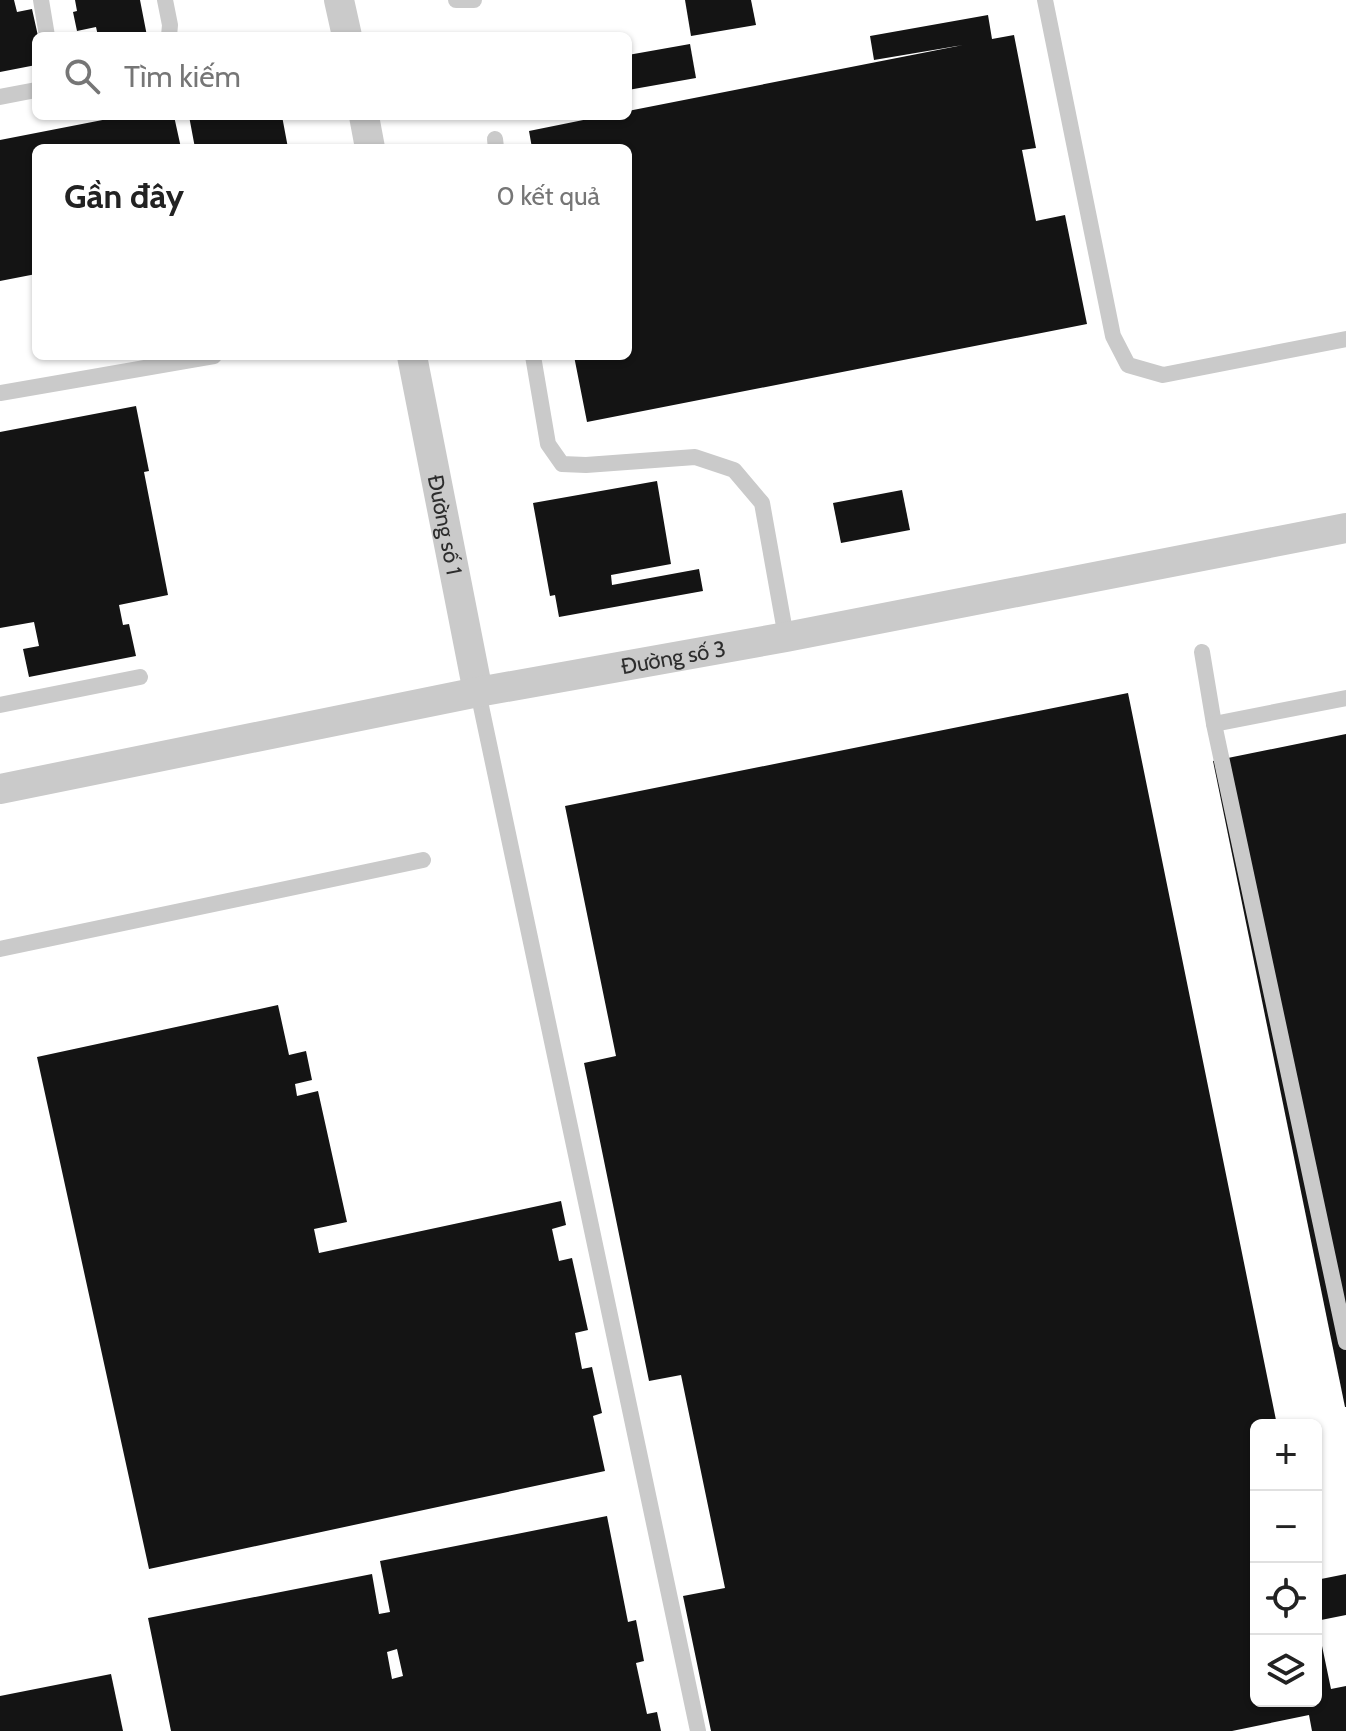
<!DOCTYPE html>
<html lang="vi">
<head>
<meta charset="utf-8">
<style>
	:root { --surface:#fff; --page:#f6f6f6; --text:#222; --muted:#767676; --line:#e0e0e0 }
	body { margin:0; font-family:Cabin,sans-serif; background:var(--page); color:var(--text) }
	.controls { position:absolute; right:24px; bottom:24px; display:grid; overflow:hidden; border-radius:12px; box-shadow:0 2px 6px #0004 }
	.controls button { width:72px; height:72px; display:grid; place-items:center; padding:0; border:0; border-bottom:2px solid var(--line); background:var(--surface); color:var(--text); font:40px sans-serif }
	.list { margin:0; padding:0; list-style:none }
	h2 { display:flex; justify-content:space-between; align-items:center; height:104px; margin:0; padding:0 32px; font-size:34px }
	h2 small { font-size:26px; font-weight:400; color:var(--muted) }
	.icon { flex:none; width:44px; height:44px; fill:none; stroke:currentColor; stroke-width:2; stroke-linecap:round; stroke-linejoin:round }
	.map { position:relative; flex:none; width:1346px; height:1731px; overflow:hidden }
	.search { position:absolute; background:var(--surface); box-shadow:0 2px 6px #0004; left:32px; top:32px; width:600px; height:88px; display:flex; align-items:center; gap:20px; box-sizing:border-box; padding:0 28px; border-radius:12px; color:var(--muted); font-size:30px }
	.panel { position:absolute; background:var(--surface); box-shadow:0 2px 6px #0004; left:32px; top:144px; width:600px; height:216px; border-radius:12px }
	.map>svg:first-child { display:block }
</style>
</head>
<body>
<div class="map">
<svg width="1346" height="1731" viewBox="0 0 1346 1731">
	<rect width="100%" height="100%" fill="#fff"/>
	<g fill="#141414" fill-rule="evenodd">
		<polygon points="0,0 14,0 17,12 32,9 38,36 36,36 36,65 0,72"/>
		<polygon points="75,0 140,0 147,36 98,36 96,27 77,31 73,12 77,11"/>
		<polygon points="685,0 751,0 756,25 691,36"/>
		<polygon points="988,15 992,39 1014,35 1036,148 1022,150 1036,221 1065,215 1087,324 587,422 574,356 628,356 628,148 532,148 529,131 603,116 628,116 628,111 963,45 874,60 870,36"/>
		<polygon points="690,44 696,78 628,90 628,55"/>
		<polygon points="123,116 174,116 181,148 36,148 36,274 0,281 0,140"/>
		<polygon points="189,116 282,116 288,148 195,148"/>
		<polygon points="136,406 149,471 144,472 168,595 119,605 123,625 129,624 136,656 29,677 23,649 39,646 34,622 0,628 0,432"/>
		<polygon points="657,481 671,564 611,575 612,585 699,569 703,591 559,617 555,595 550,596 533,503"/>
		<polygon points="902,490 910,530 841,543 833,503"/>
		<polygon points="1128,693 1277,1425 1256,1425 1256,1701 1316,1701 1316,1622 1317,1622 1331,1689 1346,1686 1346,1731 1312,1731 1309,1715 1232,1731 711,1731 683,1596 725,1588 681,1375 649,1381 584,1063 616,1056 565,806"/>
		<polygon points="1346,734 1346,1407 1345,1407 1213,761"/>
		<polygon points="278,1005 289,1055 306,1051 312,1080 295,1084 297,1096 318,1091 347,1222 314,1229 319,1253 561,1201 566,1225 552,1229 559,1261 572,1258 588,1330 575,1333 582,1369 592,1367 602,1413 593,1416 605,1471 149,1569 37,1057"/>
		<path d="M 607,1516 L 628,1622 L 636,1620 L 644,1661 L 636,1663 L 647,1714 L 657,1712 L 661,1731 L 171,1731 L 148,1618 L 372,1574 L 379,1614 L 390,1612 L 380,1561 ZM 397,1649 L 403,1676 L 392,1679 L 387,1652 Z"/>
		<polygon points="1346,1574 1346,1615 1316,1621 1316,1580"/>
		<polygon points="111,1674 123,1731 0,1731 0,1696"/>
	</g>
	<g fill="none" stroke-linecap="round" stroke-linejoin="round">
		<g stroke="#cacaca" stroke-width="16">
			<polyline points="41,0 47,36"/>
			<polyline points="165,0 170,25 169,36"/>
			<polyline points="456,0 474,0"/>
			<polyline points="1045,0 1113,336 1128,365 1163,375 1346,339"/>
			<polyline points="0,97 36,90"/>
			<polyline points="495,139 496,148"/>
			<polyline points="533,356 548,444 562,464 586,465 695,457 734,470 762,503 786,637"/>
			<polyline points="0,393 214,356"/>
			<polyline points="1202,652 1214,724 1346,1342"/>
			<polyline points="478,692 698,1731"/>
			<polyline points="0,705 140,677"/>
			<polyline points="1214,724 1346,698"/>
			<polyline points="0,949 423,860"/>
		</g>
		<g stroke="#cacaca" stroke-width="30">
			<polyline points="339,0 347,36"/>
			<polyline points="364,116 370,148"/>
			<path id="s1" d="M 412,356 L 478,692"/>
			<path id="s2" d="M 0,789 L 478,692 L 786,637 L 1346,528"/>
		</g>
	</g>
	<g text-anchor="middle" stroke-width="8" stroke-linejoin="round" paint-order="stroke">
		<g font-size="22" fill="#2d2d2d" stroke="#fff">
			<text dy="8" stroke="none"><textPath href="#s1" startOffset="172">Đường số 1</textPath></text>
			<text dy="8" stroke="none"><textPath href="#s2" startOffset="686">Đường số 3</textPath></text>
		</g>
	</g>
</svg>
<div class="controls">
<button>+</button>
<button>−</button>
<button><svg class="icon" aria-label="locate" viewBox="0 0 24 24"><circle cx="12" cy="12" r="6"/><path d="M12 2v4M12 18v4M2 12h4M18 12h4"/></svg></button>
<button><svg class="icon" aria-label="layers" viewBox="0 0 24 24"><path d="M12 4l9 5-9 5-9-5zM3 14l9 5 9-5"/></svg></button>
</div>
<div class="search"><svg class="icon" aria-label="search" viewBox="0 0 24 24"><circle cx="10" cy="10" r="6"/><path d="M15 15l6 6"/></svg>Tìm kiếm</div>
<section class="panel">
<h2>Gần đây<small>0 kết quả</small></h2>
<ul class="list">
</ul>
</section>
</div>
</body>
</html>
